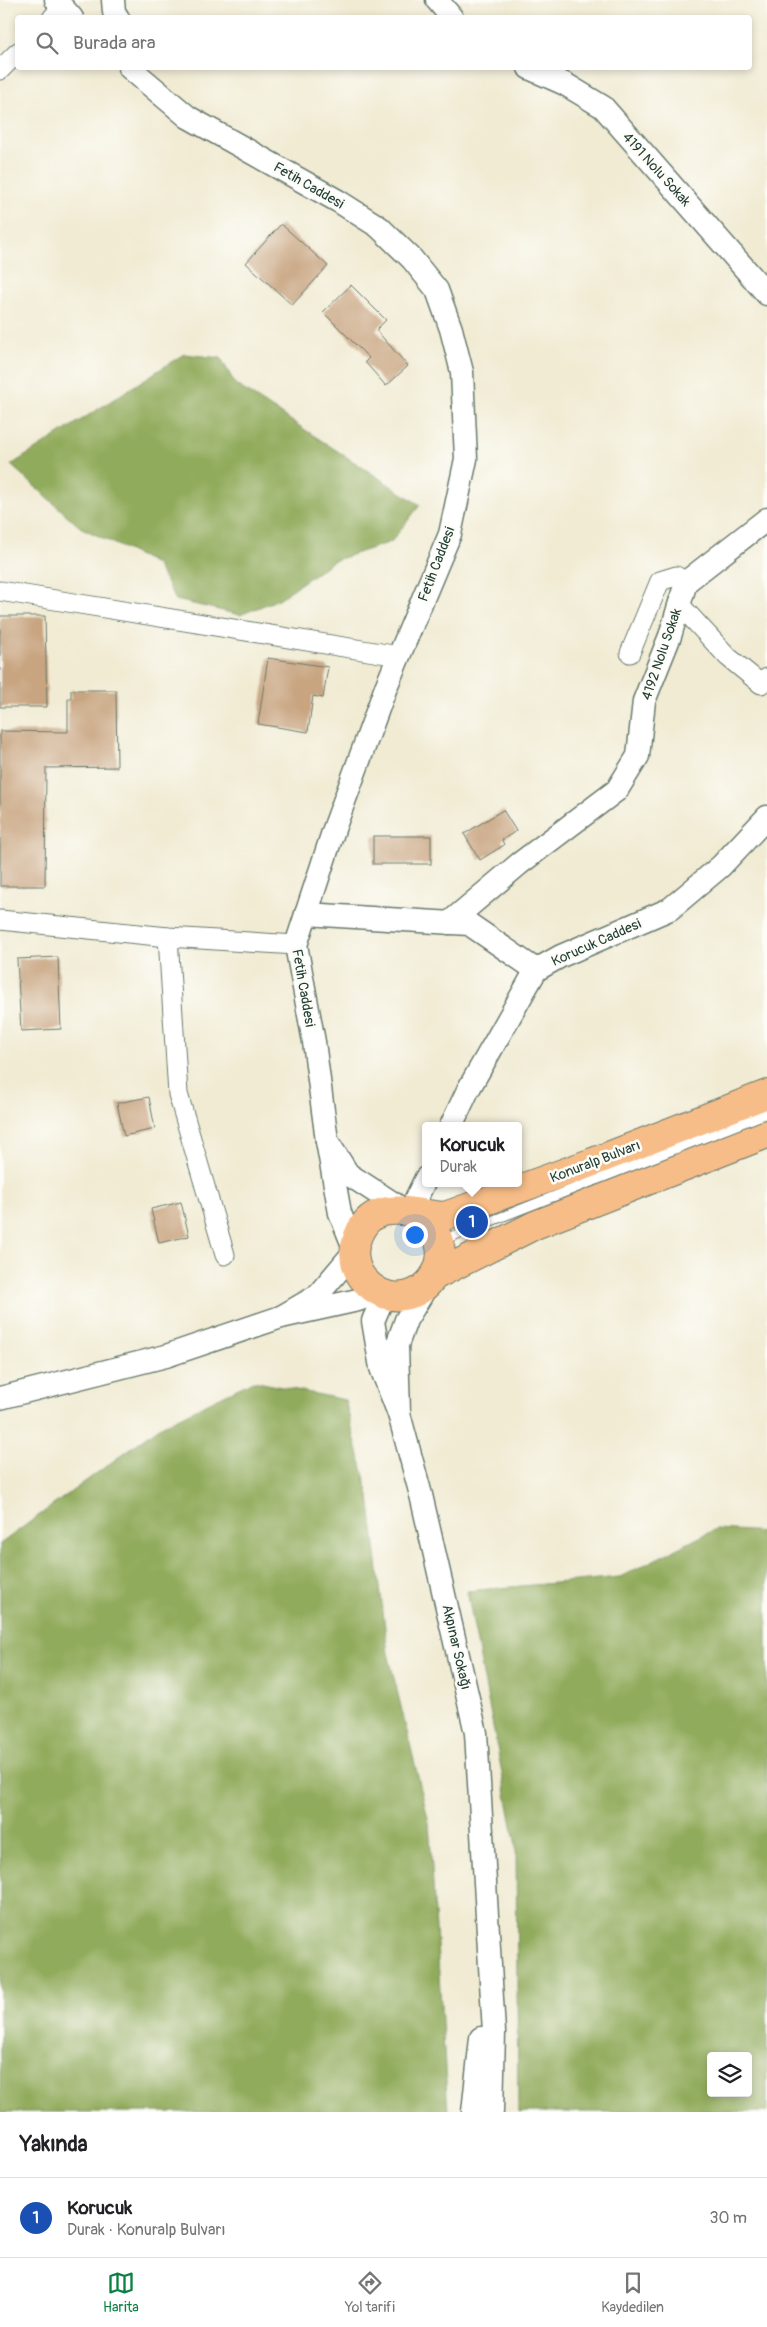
<!DOCTYPE html>
<html lang="tr">
<head>
<meta charset="utf-8">
<style>
	:root { --surface:#fff; --page:#f2f2f2; --text:#202124; --muted:#757577; --line:#e0e0e0; --accent:#0b8043 }
	body { margin:0; font-family:Pangolin,sans-serif; background:var(--page); color:var(--text) }
	.controls { position:absolute; right:15px; bottom:15px; display:grid; overflow:hidden; border-radius:5px; box-shadow:0 2px 8px #0003 }
	.controls button { width:45px; height:45px; display:grid; place-items:center; padding:0; border:0; border-bottom:1px solid var(--line); background:var(--surface); color:var(--text); font:25px sans-serif }
	.you { position:absolute; left:414px; top:1234px; width:18px; height:18px; margin:-12px; border:4px solid #fff; border-radius:50%; background:#1a73e8; box-shadow:0 0 0 8px #1a73e833 }
	.badge { display:grid; place-items:center; width:32px; height:32px; border-radius:50%; background:var(--accent); color:#fff; font-size:16px; font-weight:700 }
	.pin { position:absolute; translate:-50% -50%; border:2px solid #fff; box-shadow:0 1px 5px #0006 }
	.popup { position:absolute; left:422px; top:1122px; width:100px; height:65px; box-sizing:border-box; display:grid; place-content:center; border-radius:5px; background:var(--surface); filter:drop-shadow(0 1px 4px #0005); font-size:16px; white-space:nowrap; color:var(--muted) }
	.popup b { font-size:19px; color:var(--text) }
	.popup::after { content:''; position:absolute; left:50%; top:100%; margin-left:-10px; border:10px solid transparent; border-top-color:var(--surface) }
	.list { margin:0; padding:0; list-style:none }
	h2 { display:flex; justify-content:space-between; align-items:center; height:65px; margin:0; padding:0 20px; font-size:21px }
	h2 small { font-size:16px; font-weight:400; color:var(--muted) }
	.list li { display:grid; grid-template-columns:32px 1fr auto; gap:15px; align-items:center; box-sizing:border-box; height:80px; padding:0 20px; border-top:1px solid var(--line) }
	.list b { display:block; font-size:19px; white-space:nowrap }
	.list p { margin:0; font-size:16px; white-space:nowrap; color:var(--muted) }
	.list em { font-size:16px; font-style:normal; color:var(--muted) }
	.icon { flex:none; width:28px; height:28px; fill:none; stroke:currentColor; stroke-width:2; stroke-linecap:round; stroke-linejoin:round }
	.map { position:relative; flex:none; width:767px; height:2112px; overflow:hidden }
	.search { position:absolute; background:var(--surface); box-shadow:0 2px 8px #0003; left:15px; right:15px; top:15px; height:55px; display:flex; align-items:center; gap:12px; box-sizing:border-box; padding:0 18px; border-radius:5px; color:var(--muted); font-size:19px }
	.sheet { height:145px; background:var(--surface) }
	nav { display:flex; justify-content:space-around; align-items:center; box-sizing:border-box; height:70px; border-top:1px solid var(--line); background:var(--surface); font-size:14px; color:var(--muted) }
	nav a { display:grid; justify-items:center; gap:2px }
	nav .on { color:var(--accent) }
	.map>svg:first-child { display:block }
</style>
</head>
<body>
<div class="map">
<svg width="767" height="2112" viewBox="0 0 767 2112">
	<rect width="100%" height="100%" fill="#fdfcf7"/>
	<filter id="ink" filterUnits="userSpaceOnUse"><feTurbulence type="fractalNoise" baseFrequency=".02" numOctaves="2"/><feDisplacementMap in="SourceGraphic" scale="10" xChannelSelector="R" yChannelSelector="G"/><feConvolveMatrix kernelMatrix="1 2 1 2 8 2 1 2 1" color-interpolation-filters="sRGB"/></filter>
	<filter id="wash" filterUnits="userSpaceOnUse"><feTurbulence type="fractalNoise" baseFrequency=".0096" numOctaves="4" result="noise"/><feDisplacementMap in="SourceGraphic" scale="20" xChannelSelector="R" yChannelSelector="G"/><feGaussianBlur stdDeviation="1.12" result="paint"/><feColorMatrix in="noise" values="0 0 0 0 0 0 0 0 0 0 0 0 0 0 0 0 0 1.4 0 .05"/><feComposite in="paint" operator="in"/></filter>
	<g filter="url(#wash)">
		<rect width="100%" height="100%" fill="#f1ebd3"/>
		<g fill="#91ab5c" stroke="#587448" fill-rule="evenodd">
			<polygon points="184,354 221,358 235,384 420,505 391,542 333,561 279,599 240,615 176,600 156,564 80,527 11,465"/>
			<polygon points="253,1381 345,1400 369,1496 388,1653 429,1822 448,2112 0,2112 0,1544 161,1426"/>
			<path d="M 716,1529 L 767,1532 L 767,2112 L 518,2112 L 516,1846 L 467,1591 L 620,1577 ZM 711,2056 L 748,2056 L 748,2093 L 711,2093 Z"/>
		</g>
		<g id="blocks">
			<g fill="#c8a480">
				<polygon points="281,224 328,266 292,305 246,263"/>
				<polygon points="351,285 386,320 376,330 408,366 386,386 365,362 369,358 323,312"/>
				<polygon points="0,616 45,616 47,707 0,707"/>
				<polygon points="268,658 328,667 323,698 313,696 308,732 258,724"/>
				<polygon points="71,690 116,690 117,767 46,768 45,886 0,886 0,731 68,732 68,699 71,699"/>
				<polygon points="503,810 516,831 502,840 504,845 480,860 464,834"/>
				<rect x="373" y="836" width="58" height="28"/>
				<polygon points="58,957 61,1029 21,1031 17,959"/>
				<polygon points="149,1097 155,1129 124,1136 117,1103"/>
				<polygon points="181,1202 189,1236 159,1243 151,1209"/>
			</g>
		</g>
	</g>
	<g filter="url(#ink)">
		<use href="#blocks" fill-opacity="0" stroke="#687a6c" stroke-width="1"/>
		<g fill="none" stroke-linecap="round" stroke-linejoin="round">
			<g stroke="#687a6c" stroke-width="11">
				<polyline id="service" points="440,1241 767,1113"/>
			</g>
			<g stroke="#687a6c" stroke-width="21">
				<g id="minor">
					<polyline points="52,18 61,8"/>
					<polyline points="0,70 18,52"/>
					<polyline points="0,591 399,656"/>
					<polyline points="679,604 728,657 761,684 767,678"/>
					<polyline points="630,653 660,581 676,576 686,582"/>
					<polyline points="0,920 168,937 296,945"/>
					<polyline points="168,937 178,1094 225,1255"/>
				</g>
			</g>
			<g stroke="#687a6c" stroke-width="25">
				<g id="tertiary">
					<polyline points="56,0 72,18"/>
					<polyline points="113,0 114,12 118,18"/>
					<polyline points="437,0 452,18"/>
					<polyline points="130,68 188,117 338,201 379,227 412,259 437,290 451,329 462,372 466,459 450,534 386,687 334,829 296,945 314,1042 327,1141"/>
					<polyline points="529,68 565,84 603,107 767,294"/>
					<polyline points="306,914 469,924 536,970"/>
					<polyline points="449,923 519,864 617,790 638,756 644,701 670,636 686,582 767,519"/>
					<polyline points="451,1126 468,1090 536,970 561,956 670,909 721,866 767,817"/>
					<polyline points="410,1211 426,1178"/>
					<polyline points="354,1248 340,1213 327,1141 348,1174 402,1209"/>
					<polyline points="354,1252 317,1296 281,1317 358,1300 379,1292"/>
					<polyline points="385,1293 373,1321 381,1368 399,1414 397,1345 406,1320 427,1286"/>
					<polyline points="0,1398 166,1356 281,1317"/>
					<polyline points="399,1414 421,1495 476,1733 494,2032 492,2112"/>
					<polyline points="473,2112 481,2038"/>
				</g>
			</g>
			<g stroke="#687a6c" stroke-width="30">
				<g id="primary">
					<path d="M 420,1215 C 475,1260 408,1327 365,1281 C 355,1270 352,1255 356,1242 C 369,1195 411,1214 445,1216 L 593,1162 L 767,1094"/>
					<polyline points="434,1276 535,1225 767,1134"/>
				</g>
			</g>
			<use href="#service" stroke="#fff" stroke-width="9"/>
			<use href="#minor" stroke="#fff" stroke-width="19"/>
			<use href="#tertiary" stroke="#fff" stroke-width="22"/>
			<use href="#primary" stroke="#f7bd88" stroke-width="28"/>
		</g>
	</g>
	<g text-anchor="middle" stroke-width="5" stroke-linejoin="round" paint-order="stroke">
		<g font-size="14" fill="#1f3d34" stroke="#fdfcf7">
			<text transform="translate(657 169) rotate(48)" y="5">4191 Nolu Sokak</text>
			<text transform="translate(309 185) rotate(30)" y="5">Fetih Caddesi</text>
			<text transform="translate(436 564) rotate(-69)" y="5">Fetih Caddesi</text>
			<text transform="translate(661 654) rotate(-71)" y="5">4192 Nolu Sokak</text>
			<text transform="translate(596 942) rotate(-24)" y="5">Korucuk Caddesi</text>
			<text transform="translate(304 988) rotate(80)" y="5">Fetih Caddesi</text>
			<text transform="translate(595 1161) rotate(-21)" y="5">Konuralp Bulvarı</text>
			<text transform="translate(457 1647) rotate(77)" y="5">Akpınar Sokağı</text>
		</g>
	</g>
</svg>
<div class="controls">
<button><svg class="icon" aria-label="layers" viewBox="0 0 24 24"><path d="M12 4l9 5-9 5-9-5zM3 14l9 5 9-5"/></svg></button>
</div>
<div class="you"></div>
<div class="pin badge" style="left:472px;top:1222px;background:#1a4fb4">1</div>
<div class="popup"><b>Korucuk</b>Durak</div>
<div class="search"><svg class="icon" aria-label="search" viewBox="0 0 24 24"><circle cx="10" cy="10" r="6"/><path d="M15 15l6 6"/></svg>Burada ara</div>
</div>
<section class="sheet">
<h2>Yakında<small></small></h2>
<ul class="list">
<li><span class="badge" style="background:#1a4fb4">1</span><div><b>Korucuk</b><p>Durak · Konuralp Bulvarı</p></div><em>30 m</em></li>
</ul>
</section>
<nav>
<a class="on"><svg class="icon" aria-label="map" viewBox="0 0 24 24"><path d="M3 6l6-2 6 2 6-2v14l-6 2-6-2-6 2zM9 4v14M15 6v14"/></svg>Harita</a>
<a><svg class="icon" aria-label="directions" viewBox="0 0 24 24"><path d="M12 3l9 9-9 9-9-9zM9 14v-3h6M13 9l2 2-2 2"/></svg>Yol tarifi</a>
<a><svg class="icon" aria-label="saved" viewBox="0 0 24 24"><path d="M7 4h10v16l-5-4-5 4z"/></svg>Kaydedilen</a>
</nav>
</body>
</html>
